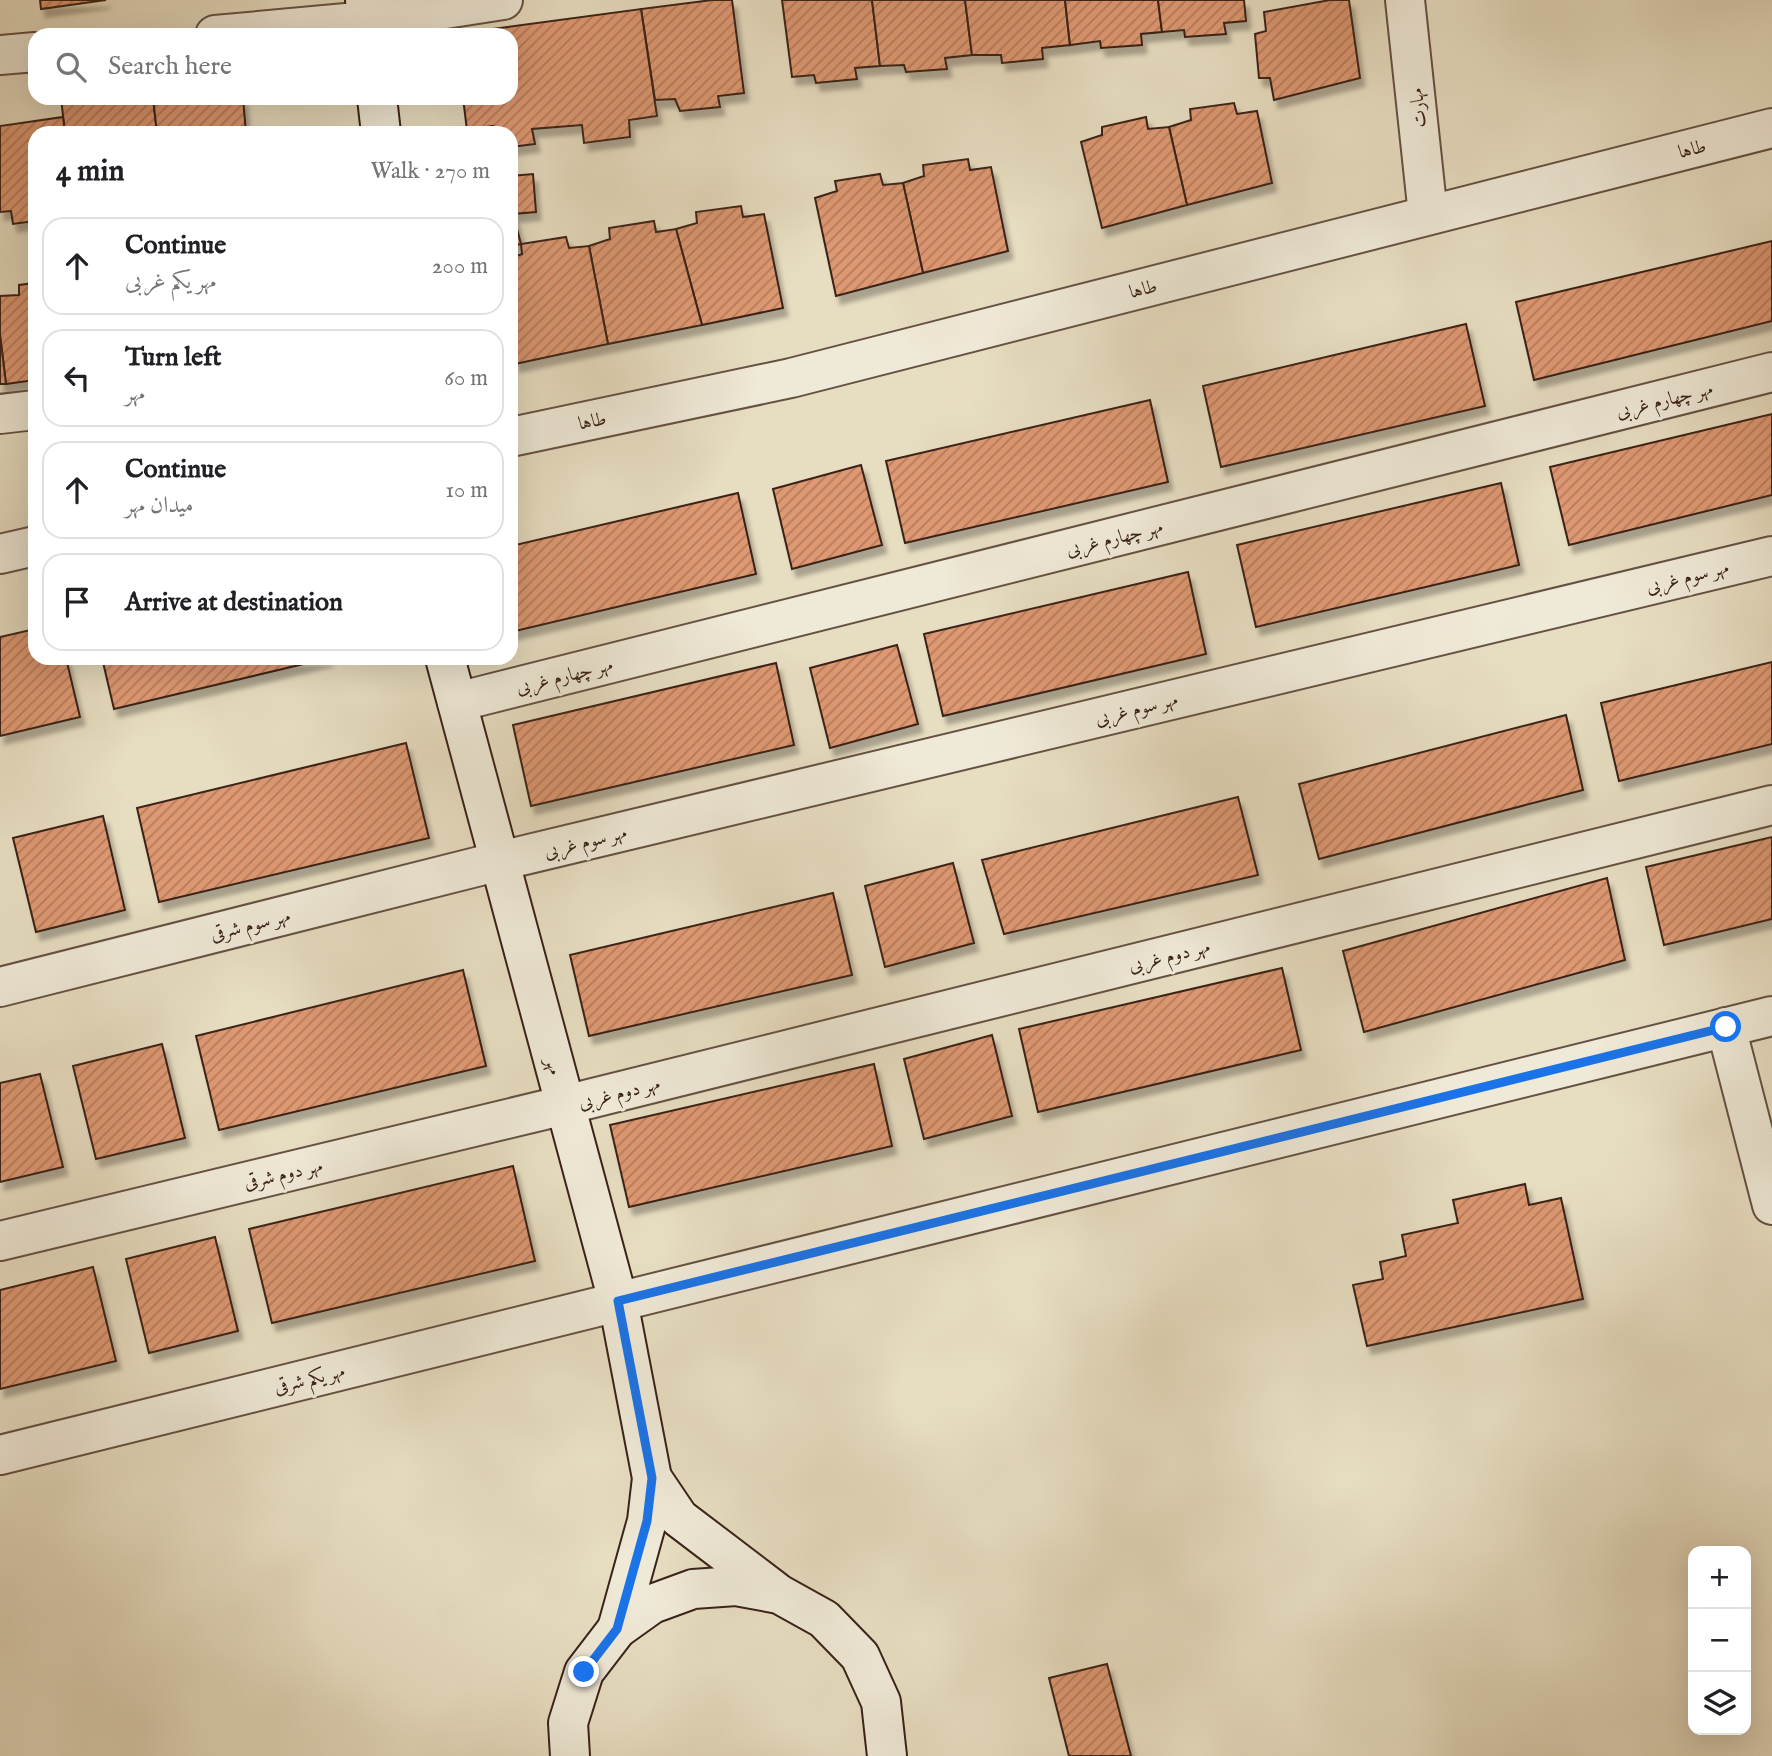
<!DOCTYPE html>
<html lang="en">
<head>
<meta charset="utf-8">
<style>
	:root { --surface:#fff; --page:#f6f6f6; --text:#202124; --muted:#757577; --line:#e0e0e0 }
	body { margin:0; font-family:"IM FELL English",Amiri,serif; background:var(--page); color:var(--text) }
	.controls { position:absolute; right:21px; bottom:21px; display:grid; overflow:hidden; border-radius:14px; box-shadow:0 7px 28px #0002 }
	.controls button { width:63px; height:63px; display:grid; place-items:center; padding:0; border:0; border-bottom:2px solid var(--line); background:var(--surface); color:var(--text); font:35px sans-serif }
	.stop { position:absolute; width:21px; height:21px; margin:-16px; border:5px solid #1a73e8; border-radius:50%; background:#fff }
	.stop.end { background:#1a73e8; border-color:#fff; box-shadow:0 2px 7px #0008 }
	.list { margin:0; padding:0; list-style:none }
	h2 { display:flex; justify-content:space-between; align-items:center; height:91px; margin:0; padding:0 28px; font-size:30px }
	h2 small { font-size:23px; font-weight:400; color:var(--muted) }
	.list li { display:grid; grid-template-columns:46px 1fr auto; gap:21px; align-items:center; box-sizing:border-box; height:98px; margin:0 14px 14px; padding:0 14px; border:2px solid var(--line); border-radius:21px }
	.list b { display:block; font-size:26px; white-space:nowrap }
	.list p { margin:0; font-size:23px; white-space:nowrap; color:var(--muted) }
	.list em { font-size:23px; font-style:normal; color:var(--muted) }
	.icon { flex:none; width:38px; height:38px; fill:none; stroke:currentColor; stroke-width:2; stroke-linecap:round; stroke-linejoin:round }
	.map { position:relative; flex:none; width:1772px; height:1756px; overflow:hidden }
	.search { position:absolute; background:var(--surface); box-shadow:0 7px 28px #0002; left:28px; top:28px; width:490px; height:77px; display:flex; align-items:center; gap:18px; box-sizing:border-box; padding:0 24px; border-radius:21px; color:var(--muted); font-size:26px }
	.panel { position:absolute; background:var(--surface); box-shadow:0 7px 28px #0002; left:28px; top:126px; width:490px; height:539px; border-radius:21px }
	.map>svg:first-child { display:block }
</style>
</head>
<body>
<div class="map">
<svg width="1772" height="1756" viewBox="0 0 1772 1756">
	<defs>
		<pattern id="building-hatch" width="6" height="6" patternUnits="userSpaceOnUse" patternTransform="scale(1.75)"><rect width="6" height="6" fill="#de9872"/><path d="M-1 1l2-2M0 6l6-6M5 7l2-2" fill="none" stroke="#b57c5d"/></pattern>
		<filter id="shadow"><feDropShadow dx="4.5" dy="8" stdDeviation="2" flood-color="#0004"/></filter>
	</defs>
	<rect width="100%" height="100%" fill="#e7ddc1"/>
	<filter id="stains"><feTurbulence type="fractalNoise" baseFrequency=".00286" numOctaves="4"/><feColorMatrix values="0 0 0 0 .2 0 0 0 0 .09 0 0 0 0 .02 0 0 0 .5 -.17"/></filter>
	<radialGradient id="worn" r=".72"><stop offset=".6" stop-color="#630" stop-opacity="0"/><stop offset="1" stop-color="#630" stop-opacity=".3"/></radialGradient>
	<g fill="url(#building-hatch)" stroke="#3a2219" stroke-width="2" filter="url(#shadow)">
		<polygon points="40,0 106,0 41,9"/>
		<polygon points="712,0 732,0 744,93 718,96 720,107 680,111 675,99 655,100 641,9"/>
		<polygon points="782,0 872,0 880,66 855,68 857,79 816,83 814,75 792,77"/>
		<polygon points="872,0 965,0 972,55 945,58 947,69 906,72 904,65 880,66"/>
		<polygon points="965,0 1065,0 1070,45 1042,48 1043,59 1002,63 1001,55 972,55"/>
		<polygon points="1065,0 1158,0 1162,32 1141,34 1142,45 1101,48 1100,41 1070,45"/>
		<polygon points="1158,0 1244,0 1246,21 1224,23 1226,34 1185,37 1184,30 1162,32"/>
		<polygon points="1330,0 1349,0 1360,78 1274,100 1270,78 1259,78 1255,34 1266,31 1264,12"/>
		<polygon points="641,9 657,116 629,120 630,137 584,143 582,125 532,129 535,144 511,147 511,133 494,133 493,126 467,130 463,98 511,98 511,35 455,34"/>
		<polygon points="61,98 153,98 157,133 65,133"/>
		<polygon points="153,98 243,98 246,133 157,133"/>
		<polygon points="1234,103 1237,114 1257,111 1272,183 1187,205 1169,127 1191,120 1190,109"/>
		<polygon points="63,117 65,133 35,133 35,221 13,224 11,211 0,212 0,126"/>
		<polygon points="1146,117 1148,129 1169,127 1187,205 1102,228 1081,142 1102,135 1102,127"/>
		<polygon points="968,159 970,170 991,167 1008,251 923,273 903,183 924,176 923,165"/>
		<polygon points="533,174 536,212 513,214 521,244 511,246 511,176"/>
		<polygon points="880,174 883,185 903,183 923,273 836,296 815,198 837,191 835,181"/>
		<polygon points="741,206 743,217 764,214 783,308 702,325 676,229 697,223 696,212"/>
		<polygon points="654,221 656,232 676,229 702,325 608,344 589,246 610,239 609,228"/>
		<polygon points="566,237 569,248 589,246 608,344 515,364 511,335 511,258 522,254 521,244"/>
		<polygon points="1772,241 1772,321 1534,380 1516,302"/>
		<polygon points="35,283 35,380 6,384 0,335 0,296 19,295 19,285"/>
		<polygon points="1466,324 1485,406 1221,467 1203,386"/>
		<polygon points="0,335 6,384 0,384"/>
		<polygon points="1150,400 1168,482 905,543 886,461"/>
		<polygon points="1772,414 1772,495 1569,545 1550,467"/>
		<polygon points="861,465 882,545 792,569 773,489"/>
		<polygon points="1501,483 1519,565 1256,627 1237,545"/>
		<polygon points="738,493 756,574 511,632 511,546"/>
		<polygon points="1188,572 1206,654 943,716 924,634"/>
		<polygon points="35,629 35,658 66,658 80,717 0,736 0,637"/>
		<polygon points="897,645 918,724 830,748 810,668"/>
		<polygon points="102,658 329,658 114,709"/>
		<polygon points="1772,662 1772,744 1619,781 1601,703"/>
		<polygon points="776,663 794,745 531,806 513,725"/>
		<polygon points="1566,715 1583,790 1319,859 1299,784"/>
		<polygon points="406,743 429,838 159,902 137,808"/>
		<polygon points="1238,797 1258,875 1004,934 982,860"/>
		<polygon points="103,816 125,910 36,932 13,838"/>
		<polygon points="1772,837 1772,919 1664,945 1646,867"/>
		<polygon points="953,863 974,943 885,967 865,886"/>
		<polygon points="1607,878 1625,960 1364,1032 1343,951"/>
		<polygon points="833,893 852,975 589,1036 570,955"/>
		<polygon points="1282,968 1301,1050 1038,1112 1019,1029"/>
		<polygon points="463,970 486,1066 219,1130 196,1036"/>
		<polygon points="992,1035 1012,1116 924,1139 904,1059"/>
		<polygon points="162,1044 185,1138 96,1159 73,1066"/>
		<polygon points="874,1064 892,1146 629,1207 610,1125"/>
		<polygon points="40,1074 63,1167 0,1182 0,1083"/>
		<polygon points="513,1166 535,1261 272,1323 249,1229"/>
		<polygon points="1525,1184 1529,1205 1561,1198 1583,1299 1367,1346 1353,1285 1383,1279 1380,1262 1406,1256 1402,1235 1458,1223 1453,1200"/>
		<polygon points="215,1237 238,1331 149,1353 126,1259"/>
		<polygon points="93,1267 116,1361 0,1389 0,1290"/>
		<polygon points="1107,1664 1131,1756 1069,1756 1049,1678"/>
	</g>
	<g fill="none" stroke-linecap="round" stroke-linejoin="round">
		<g stroke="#655143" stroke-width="42">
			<g id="street">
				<polyline points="1405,0 1428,215"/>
				<polyline points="215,35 368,21 503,0"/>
				<polyline points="0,55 35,52"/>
				<polyline points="0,414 35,410"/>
				<polyline points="511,437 791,378 1772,128"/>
				<polyline points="0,554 35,546"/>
				<polyline points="457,702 1772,372"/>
				<polyline points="0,987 500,861 1772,556"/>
				<polyline points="1726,1027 1772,1205"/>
				<polyline points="0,1241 565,1105 1772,805"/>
				<polyline points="0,1455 1772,1016"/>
			</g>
		</g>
		<g stroke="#3a2219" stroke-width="42">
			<g id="secondary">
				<polyline points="365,0 369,35"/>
				<polyline points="377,98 381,133"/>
				<polyline points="445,658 618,1301 652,1478 647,1521 617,1629"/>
				<polyline points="652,1478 679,1518 775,1591"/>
				<polyline points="570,1756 568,1723 584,1672 617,1629 652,1604 693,1589 736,1586 779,1594 824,1619 860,1656 881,1702 887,1756"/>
			</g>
		</g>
		<use href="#street" stroke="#efe9d7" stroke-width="38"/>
		<use href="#secondary" stroke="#efe9d7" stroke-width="38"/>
	</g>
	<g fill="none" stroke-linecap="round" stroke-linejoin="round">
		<polyline stroke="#1a73e8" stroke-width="9" points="584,1672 617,1629 647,1521 652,1478 618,1301 1726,1027"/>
	</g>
	<g text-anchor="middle" stroke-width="6" stroke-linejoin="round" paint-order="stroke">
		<g font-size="19" fill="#3a2219" stroke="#efe9d7">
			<text transform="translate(1417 108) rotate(-96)" y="7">مهارت</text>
			<text transform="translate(1692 148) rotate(-14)" y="7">طاها</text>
			<text transform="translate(1143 288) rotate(-14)" y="7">طاها</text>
			<text transform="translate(1664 399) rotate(-14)" y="7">مهر چهارم غربی</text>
			<text transform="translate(592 420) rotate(-12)" y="7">طاها</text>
			<text transform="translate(1114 537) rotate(-14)" y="7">مهر چهارم غربی</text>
			<text transform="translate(1687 576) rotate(-14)" y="7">مهر سوم غربی</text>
			<text transform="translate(564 675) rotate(-14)" y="7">مهر چهارم غربی</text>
			<text transform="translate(1136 708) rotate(-14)" y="7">مهر سوم غربی</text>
			<text transform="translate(585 841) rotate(-14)" y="7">مهر سوم غربی</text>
			<text transform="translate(250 924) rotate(-14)" y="7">مهر سوم شرقی</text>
			<text transform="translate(1169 955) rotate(-14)" y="7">مهر دوم غربی</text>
			<text transform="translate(555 1066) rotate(75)" y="7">مهر</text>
			<text transform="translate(619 1092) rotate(-14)" y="7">مهر دوم غربی</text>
			<text transform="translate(283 1173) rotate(-13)" y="7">مهر دوم شرقی</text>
			<text transform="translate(309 1378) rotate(-14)" y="7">مهر یکم شرقی</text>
		</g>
	</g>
	<rect width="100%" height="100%" filter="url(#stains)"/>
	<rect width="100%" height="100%" fill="url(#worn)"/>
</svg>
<div class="controls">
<button>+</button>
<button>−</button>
<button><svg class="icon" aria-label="layers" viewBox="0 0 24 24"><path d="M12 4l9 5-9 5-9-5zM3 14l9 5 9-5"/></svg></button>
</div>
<div class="stop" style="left:1726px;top:1027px"></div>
<div class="stop end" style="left:584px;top:1672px"></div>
<div class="search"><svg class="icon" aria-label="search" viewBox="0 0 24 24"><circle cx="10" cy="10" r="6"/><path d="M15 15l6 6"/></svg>Search here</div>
<section class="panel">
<h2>4 min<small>Walk · 270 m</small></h2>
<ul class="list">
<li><svg class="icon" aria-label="ahead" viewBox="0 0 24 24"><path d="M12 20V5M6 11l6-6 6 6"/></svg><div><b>Continue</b><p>مهر یکم غربی</p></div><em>200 m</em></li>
<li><svg class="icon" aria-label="left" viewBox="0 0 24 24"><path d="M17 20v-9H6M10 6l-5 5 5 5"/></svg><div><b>Turn left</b><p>مهر</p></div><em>60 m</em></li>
<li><svg class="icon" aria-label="ahead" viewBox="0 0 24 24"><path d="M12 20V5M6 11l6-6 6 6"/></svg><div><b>Continue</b><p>میدان مهر</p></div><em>10 m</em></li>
<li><svg class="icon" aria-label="arrive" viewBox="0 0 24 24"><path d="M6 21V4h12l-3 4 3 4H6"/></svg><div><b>Arrive at destination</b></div></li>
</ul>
</section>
</div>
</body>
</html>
